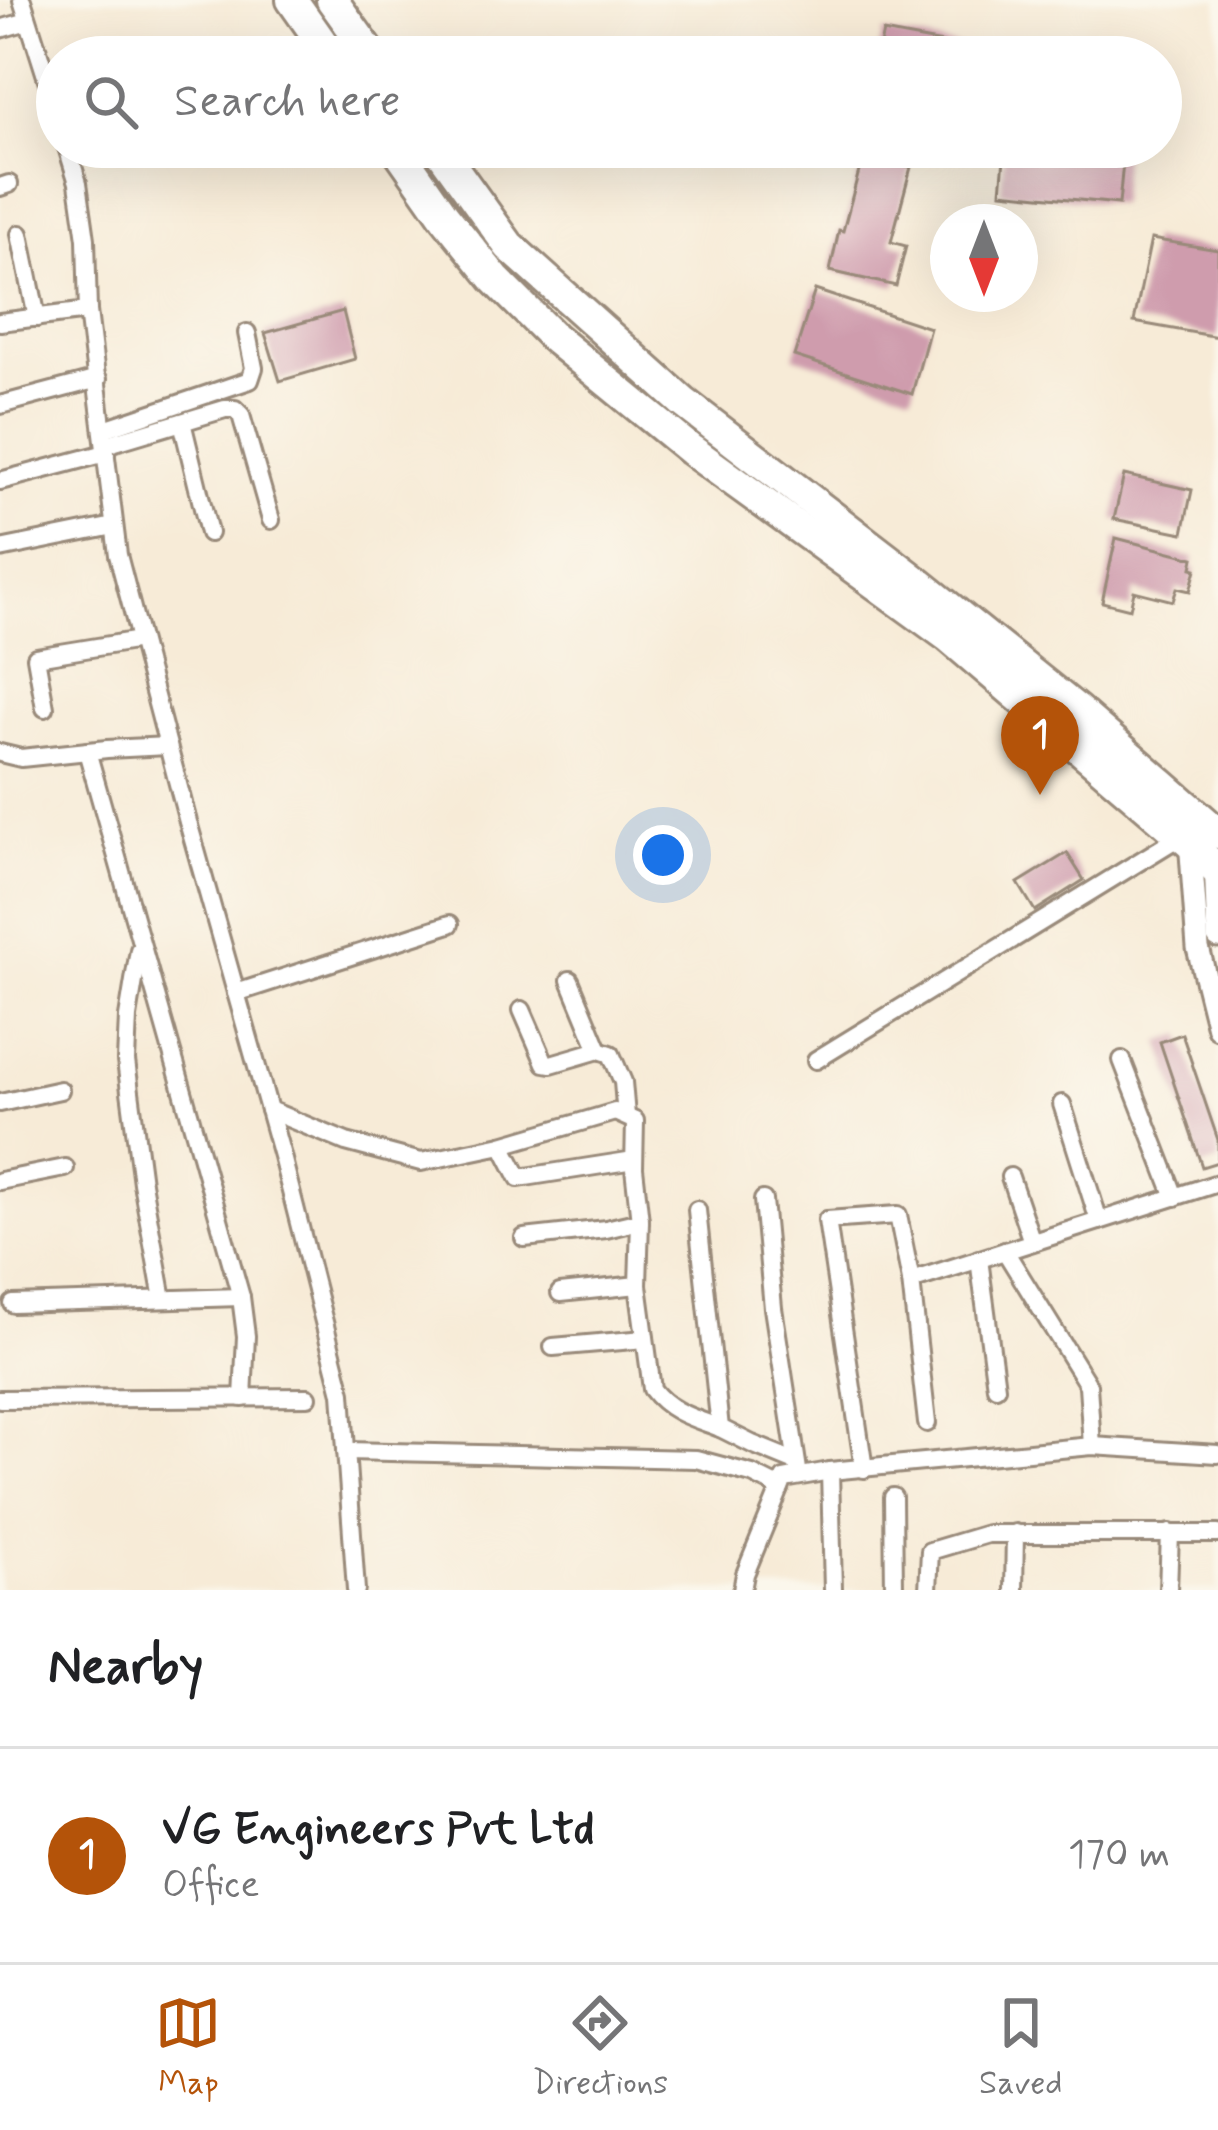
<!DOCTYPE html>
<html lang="en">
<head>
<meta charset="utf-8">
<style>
	:root { --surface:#fff; --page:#f6f6f6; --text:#202124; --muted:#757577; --line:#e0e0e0; --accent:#b45309 }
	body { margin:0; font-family:Mynerve,sans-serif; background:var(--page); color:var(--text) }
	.compass { position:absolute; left:930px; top:204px; width:108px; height:108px; border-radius:50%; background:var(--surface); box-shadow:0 12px 48px #0002; rotate:180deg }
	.you { position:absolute; left:663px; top:855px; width:42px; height:42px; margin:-30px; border:9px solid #fff; border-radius:50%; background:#1a73e8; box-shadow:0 0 0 18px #1a73e833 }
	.badge { display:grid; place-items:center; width:78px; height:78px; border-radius:50%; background:var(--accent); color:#fff; font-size:39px; font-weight:700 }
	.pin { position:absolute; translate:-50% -99px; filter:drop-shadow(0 3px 6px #0008) }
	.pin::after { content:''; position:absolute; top:63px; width:42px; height:36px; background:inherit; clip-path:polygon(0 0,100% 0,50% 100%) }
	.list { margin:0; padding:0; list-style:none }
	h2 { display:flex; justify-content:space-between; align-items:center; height:156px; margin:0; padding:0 48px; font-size:51px }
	h2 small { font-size:39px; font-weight:400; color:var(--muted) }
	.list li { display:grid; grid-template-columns:78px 1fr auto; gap:36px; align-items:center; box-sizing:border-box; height:216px; padding:0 48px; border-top:3px solid var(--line) }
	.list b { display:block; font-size:45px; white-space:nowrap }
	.list p { margin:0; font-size:39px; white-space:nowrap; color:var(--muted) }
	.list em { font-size:39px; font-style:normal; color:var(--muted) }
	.icon { flex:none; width:66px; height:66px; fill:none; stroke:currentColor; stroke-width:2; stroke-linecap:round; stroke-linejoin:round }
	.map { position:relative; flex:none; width:1218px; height:1590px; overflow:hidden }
	.search { position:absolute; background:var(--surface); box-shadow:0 12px 48px #0002; left:36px; right:36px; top:36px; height:132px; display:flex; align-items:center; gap:30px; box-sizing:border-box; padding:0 42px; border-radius:66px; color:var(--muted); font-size:45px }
	.sheet { height:372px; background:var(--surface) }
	nav { display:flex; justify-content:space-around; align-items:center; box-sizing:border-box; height:168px; border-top:3px solid var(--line); background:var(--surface); font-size:33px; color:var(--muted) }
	nav a { display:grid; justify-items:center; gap:6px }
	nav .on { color:var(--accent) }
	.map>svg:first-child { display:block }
</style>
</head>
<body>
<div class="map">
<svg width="1218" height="1590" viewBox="0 0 1218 1590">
	<rect width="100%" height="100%" fill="#fbf7ec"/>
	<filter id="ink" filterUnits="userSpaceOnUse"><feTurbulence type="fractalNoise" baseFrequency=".00833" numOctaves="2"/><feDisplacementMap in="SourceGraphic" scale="24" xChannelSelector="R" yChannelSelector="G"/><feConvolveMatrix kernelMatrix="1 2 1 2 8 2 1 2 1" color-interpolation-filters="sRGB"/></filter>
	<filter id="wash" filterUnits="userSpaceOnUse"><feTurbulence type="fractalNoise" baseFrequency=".004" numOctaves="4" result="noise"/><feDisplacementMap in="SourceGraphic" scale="48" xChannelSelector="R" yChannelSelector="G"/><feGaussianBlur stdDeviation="2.7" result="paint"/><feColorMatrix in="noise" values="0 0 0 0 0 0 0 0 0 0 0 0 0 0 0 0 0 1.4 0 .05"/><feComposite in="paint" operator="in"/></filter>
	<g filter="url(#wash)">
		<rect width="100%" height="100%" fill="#f7ebd7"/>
		<g id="blocks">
			<g fill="#cf9cad">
				<polygon points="883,32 986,51 986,57 877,57"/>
				<polygon points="1005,147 1118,148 1118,152 1124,152 1119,204 1001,192"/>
				<polygon points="863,156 911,167 891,242 906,246 896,286 830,271 839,230 843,231"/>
				<polygon points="1151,239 1218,250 1218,337 1134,322"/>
				<polygon points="815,290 930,328 912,394 794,356"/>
				<polygon points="343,311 355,359 280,381 265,333"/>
				<polygon points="1124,475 1192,490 1183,533 1114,519"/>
				<polygon points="1116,538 1194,558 1192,568 1196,569 1190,591 1177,588 1173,601 1134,591 1130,609 1102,602"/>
				<polygon points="1067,853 1084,880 1035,911 1018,883"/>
				<polygon points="1182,1034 1218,1140 1218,1162 1202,1167 1160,1042"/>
			</g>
		</g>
	</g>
	<g filter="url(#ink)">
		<use href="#blocks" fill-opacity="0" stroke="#998a7a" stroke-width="3"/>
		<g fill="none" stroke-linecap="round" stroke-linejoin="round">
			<g stroke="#998a7a" stroke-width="22">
				<g id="minor">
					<polyline points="22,0 57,111"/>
					<polyline points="0,29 28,21"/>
					<polyline points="67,147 78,183 86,239 88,311 118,555 188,822 282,1156 342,1393 356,1590"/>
					<polyline points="0,187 9,184"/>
					<polyline points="20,234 37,318"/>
					<polyline points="0,322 88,311"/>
					<polyline points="0,405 98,379"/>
					<polyline points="182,422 209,533"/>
					<polyline points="104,429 250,380 254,368 247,333"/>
					<polyline points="105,445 225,409 235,409 241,415 271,520"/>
					<polyline points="0,481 106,453"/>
					<polyline points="0,549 114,526"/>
					<polyline points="45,708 36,657 140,640"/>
					<polyline points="87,751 241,1297 246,1336 243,1398"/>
					<polyline points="0,753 21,758 107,749 168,746"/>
					<polyline points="139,950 128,1017 126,1061 142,1183 163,1299"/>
					<polyline points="570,980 599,1050"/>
					<polyline points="236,993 450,924"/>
					<polyline points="522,1010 545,1063 551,1064 599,1050 611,1054 623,1082 626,1116"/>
					<polyline points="816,1060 1181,836"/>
					<polyline points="1122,1060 1175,1197"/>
					<polyline points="0,1103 60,1090"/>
					<polyline points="1062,1104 1099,1221"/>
					<path d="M 269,1110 L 346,1142 L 421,1162 L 502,1145 L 615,1112 L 635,1121 L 634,1168 L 640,1221 L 638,1285 L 652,1389 C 669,1412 694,1418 720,1428"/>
					<polyline points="502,1145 519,1178 634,1160"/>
					<polyline points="1010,1177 1032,1242"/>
					<polyline points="0,1181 65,1168"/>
					<polyline points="763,1200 773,1308 798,1470"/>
					<polyline points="697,1210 720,1428 752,1444 796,1462"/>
					<polyline points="524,1238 606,1229 640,1221"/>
					<polyline points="1005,1251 1088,1385 1092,1446"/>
					<polyline points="979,1259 996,1387"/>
					<polyline points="911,1281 927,1423"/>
					<polyline points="560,1293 638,1285"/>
					<polyline points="13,1304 241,1297"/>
					<polyline points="553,1347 645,1339"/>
					<polyline points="0,1399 308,1397"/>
					<polyline points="346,1451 696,1459 752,1474 780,1488"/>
					<polyline points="864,1469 827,1220 898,1215 911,1281 1218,1183"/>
					<polyline points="830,1471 833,1590"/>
					<polyline points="893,1497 894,1590"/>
					<polyline points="742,1590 745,1574 784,1479 830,1471 1092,1446 1218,1454"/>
					<polyline points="928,1590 930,1551 987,1534 1218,1534"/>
					<polyline points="1014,1590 1015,1533"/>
					<polyline points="1168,1590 1170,1533"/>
				</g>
			</g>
			<g stroke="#998a7a" stroke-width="27">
				<g id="tertiary">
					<polyline points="1190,840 1198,948 1218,1028"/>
					<polyline points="1215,859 1218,937"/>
				</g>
			</g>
			<g stroke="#998a7a" stroke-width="36">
				<g id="trunk">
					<polyline points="292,0 332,57"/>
					<polyline points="332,0 373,57"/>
					<polyline points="396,147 445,217 495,279 554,338 691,450 949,637 1190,843 1218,872"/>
					<polyline points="438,147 509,246 683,402 916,581 1077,710 1218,833"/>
				</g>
			</g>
			<use href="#minor" stroke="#fff" stroke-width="16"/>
			<use href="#tertiary" stroke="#fff" stroke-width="21"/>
			<use href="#trunk" stroke="#fff" stroke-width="30"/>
		</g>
	</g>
</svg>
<svg class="compass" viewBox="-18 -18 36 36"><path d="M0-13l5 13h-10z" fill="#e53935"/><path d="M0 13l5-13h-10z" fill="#757577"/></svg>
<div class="you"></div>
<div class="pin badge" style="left:1040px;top:795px">1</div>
<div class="search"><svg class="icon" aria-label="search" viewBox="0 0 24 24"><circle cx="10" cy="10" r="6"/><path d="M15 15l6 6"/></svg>Search here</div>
</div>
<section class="sheet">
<h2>Nearby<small></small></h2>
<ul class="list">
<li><span class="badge">1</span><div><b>VG Engineers Pvt Ltd</b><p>Office</p></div><em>170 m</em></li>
</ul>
</section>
<nav>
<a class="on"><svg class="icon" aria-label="map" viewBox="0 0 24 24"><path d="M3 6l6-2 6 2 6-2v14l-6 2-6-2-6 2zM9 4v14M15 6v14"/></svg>Map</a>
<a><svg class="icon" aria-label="directions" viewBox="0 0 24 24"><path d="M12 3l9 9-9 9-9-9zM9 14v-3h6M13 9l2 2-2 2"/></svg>Directions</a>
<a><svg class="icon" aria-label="saved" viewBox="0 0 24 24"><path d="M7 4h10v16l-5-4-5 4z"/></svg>Saved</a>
</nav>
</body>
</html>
